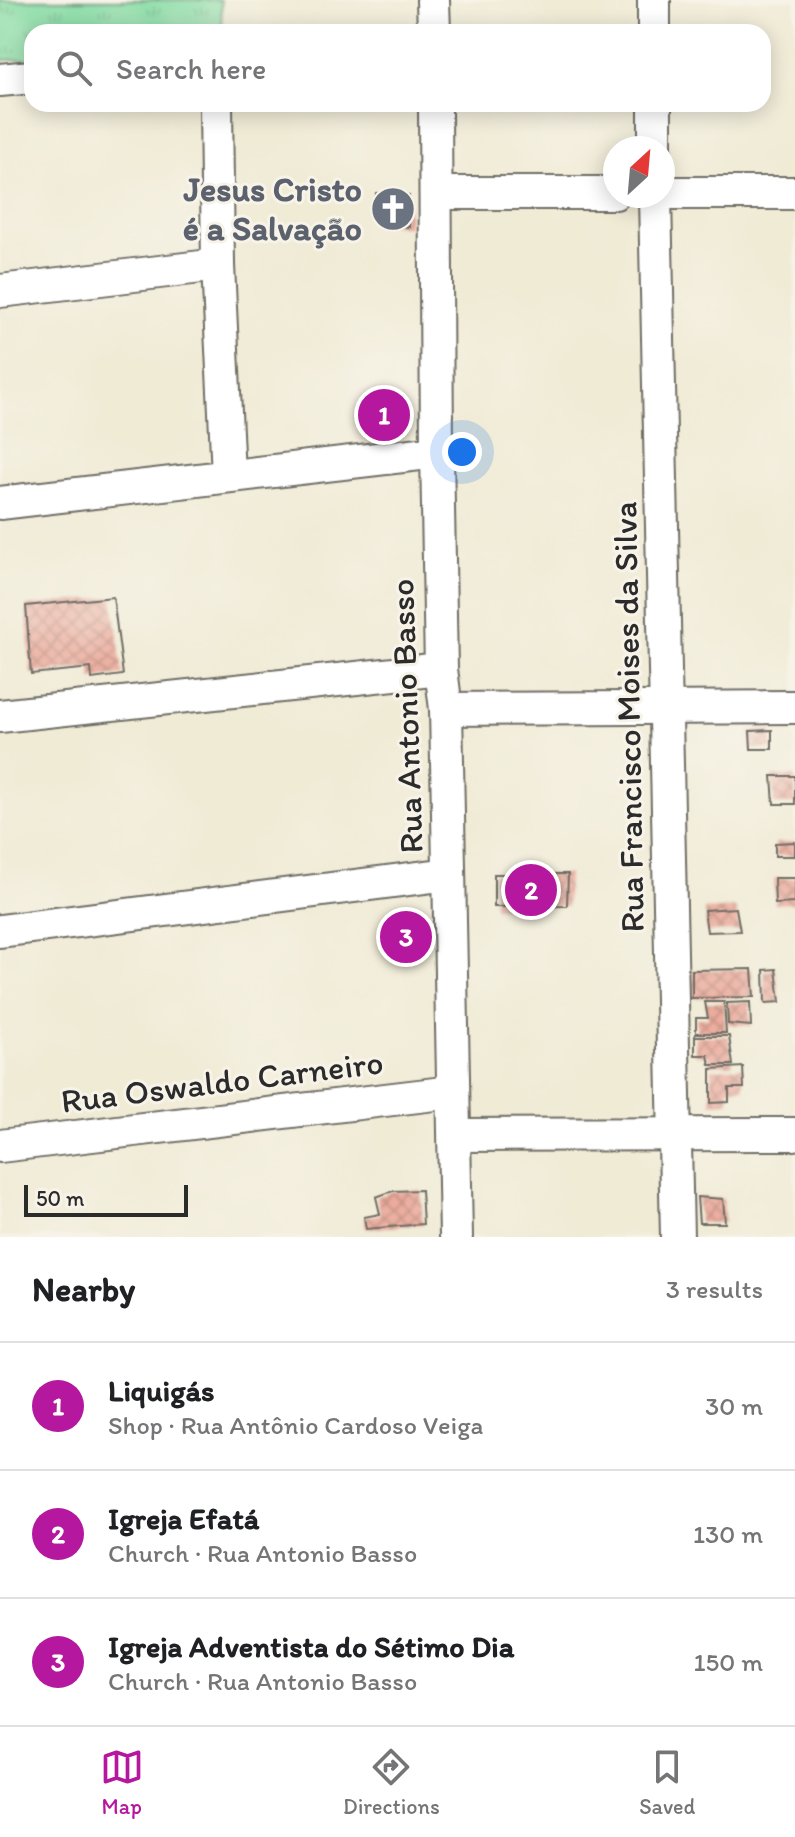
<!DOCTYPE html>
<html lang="en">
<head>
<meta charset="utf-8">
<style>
	:root { --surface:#fff; --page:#f2f2f2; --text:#202124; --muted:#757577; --line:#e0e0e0; --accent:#b5179e }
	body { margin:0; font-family:Itim,sans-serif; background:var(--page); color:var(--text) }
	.compass { position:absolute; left:603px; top:136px; width:72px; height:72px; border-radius:50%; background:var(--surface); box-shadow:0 4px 20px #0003; rotate:26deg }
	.scale { position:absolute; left:24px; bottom:20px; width:164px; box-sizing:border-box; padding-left:8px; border:4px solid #2b2b2b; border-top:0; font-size:22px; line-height:28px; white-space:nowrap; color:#2b2b2b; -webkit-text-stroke:6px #f7f3e8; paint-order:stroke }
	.you { position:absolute; left:462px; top:452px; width:28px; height:28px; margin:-20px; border:6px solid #fff; border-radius:50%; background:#1a73e8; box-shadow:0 0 0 12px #1a73e833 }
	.badge { display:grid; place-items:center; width:52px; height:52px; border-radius:50%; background:var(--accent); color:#fff; font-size:26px; font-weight:700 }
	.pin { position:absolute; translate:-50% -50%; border:4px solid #fff; box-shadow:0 2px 8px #0006 }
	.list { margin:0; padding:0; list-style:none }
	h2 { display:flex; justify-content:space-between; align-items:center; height:104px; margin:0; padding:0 32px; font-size:34px }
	h2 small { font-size:26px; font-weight:400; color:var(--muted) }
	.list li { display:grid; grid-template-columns:52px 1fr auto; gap:24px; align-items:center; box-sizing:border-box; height:128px; padding:0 32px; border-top:2px solid var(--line) }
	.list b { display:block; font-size:30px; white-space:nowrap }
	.list p { margin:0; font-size:26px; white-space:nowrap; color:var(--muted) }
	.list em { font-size:26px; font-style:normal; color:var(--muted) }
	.icon { flex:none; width:44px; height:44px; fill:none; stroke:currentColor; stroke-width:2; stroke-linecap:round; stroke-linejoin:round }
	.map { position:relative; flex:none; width:795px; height:1237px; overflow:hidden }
	.search { position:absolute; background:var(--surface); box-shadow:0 4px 20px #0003; left:24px; right:24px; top:24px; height:88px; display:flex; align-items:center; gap:20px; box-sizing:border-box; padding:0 28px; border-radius:24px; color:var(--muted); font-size:30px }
	.sheet { height:488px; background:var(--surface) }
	nav { display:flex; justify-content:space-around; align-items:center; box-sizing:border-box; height:112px; border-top:2px solid var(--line); background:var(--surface); font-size:22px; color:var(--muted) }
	nav a { display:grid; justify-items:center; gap:4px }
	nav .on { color:var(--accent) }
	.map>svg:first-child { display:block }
</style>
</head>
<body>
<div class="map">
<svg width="795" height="1237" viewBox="0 0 795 1237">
	<defs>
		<pattern id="park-tufts" width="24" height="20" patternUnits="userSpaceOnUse" patternTransform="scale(2)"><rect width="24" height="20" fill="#81dba2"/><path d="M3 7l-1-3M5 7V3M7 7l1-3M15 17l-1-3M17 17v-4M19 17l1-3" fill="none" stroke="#70bc8c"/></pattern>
		<pattern id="building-cross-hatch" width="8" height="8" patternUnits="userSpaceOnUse" patternTransform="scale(2)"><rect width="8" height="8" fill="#eaa394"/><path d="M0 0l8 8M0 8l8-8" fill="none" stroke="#be8579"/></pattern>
	</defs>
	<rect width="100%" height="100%" fill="#f7f3e8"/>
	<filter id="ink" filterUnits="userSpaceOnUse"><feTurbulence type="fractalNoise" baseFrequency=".0125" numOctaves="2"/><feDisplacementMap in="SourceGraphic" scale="16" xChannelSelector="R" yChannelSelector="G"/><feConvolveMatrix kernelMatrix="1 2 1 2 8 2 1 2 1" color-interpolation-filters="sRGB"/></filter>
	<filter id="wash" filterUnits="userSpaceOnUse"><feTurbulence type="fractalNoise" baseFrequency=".006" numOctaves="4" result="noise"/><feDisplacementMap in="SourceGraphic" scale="32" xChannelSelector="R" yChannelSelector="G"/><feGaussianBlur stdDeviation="1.8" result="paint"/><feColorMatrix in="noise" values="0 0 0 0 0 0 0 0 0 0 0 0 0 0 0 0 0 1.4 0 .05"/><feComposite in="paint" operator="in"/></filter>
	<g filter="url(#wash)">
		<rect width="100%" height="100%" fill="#f0ebd5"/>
		<polygon fill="url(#park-tufts)" stroke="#568366" stroke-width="2" points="0,0 221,0 222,32 32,32 32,59 0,60"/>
		<g id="blocks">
			<g fill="url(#building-cross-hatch)">
				<polygon points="376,193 409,196 409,227 376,222"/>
				<polygon points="113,597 123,675 92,679 91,668 31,674 26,606"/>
				<polygon points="772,730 772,749 751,749 750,731"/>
				<polygon points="772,776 795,776 795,804 774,804"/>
				<polygon points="795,842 795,856 775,856 775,843"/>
				<polygon points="494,874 568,874 567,906 494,907"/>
				<polygon points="774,878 795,878 795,903 775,904"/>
				<polygon points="736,908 740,931 707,932 704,910"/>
				<polygon points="415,919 421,927 422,946 392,949 390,923"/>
				<polygon points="752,969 754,997 692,998 692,970"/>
				<polygon points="776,969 780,1002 765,1003 764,970"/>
				<polygon points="705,1002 724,1002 726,1033 696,1033 696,1018 708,1018"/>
				<polygon points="750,1002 751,1026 728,1024 727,1003"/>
				<polygon points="695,1036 729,1036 733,1065 710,1065 708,1055 695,1055"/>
				<polygon points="743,1067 744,1088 729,1088 729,1102 711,1103 711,1069"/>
				<polygon points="421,1190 423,1224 366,1229 364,1217 380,1214 376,1197 393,1191"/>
				<polygon points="697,1197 723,1199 725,1223 699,1223"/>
			</g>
		</g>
	</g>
	<g filter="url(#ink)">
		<use href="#blocks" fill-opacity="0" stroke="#706e66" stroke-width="2"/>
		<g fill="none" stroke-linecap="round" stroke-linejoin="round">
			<g stroke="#706e66" stroke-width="36">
				<g id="minor">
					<polyline points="433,0 434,32"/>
					<polyline points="654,0 654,32"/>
					<polyline points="0,80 32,77"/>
					<polyline points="216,104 218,265 228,475"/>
					<polyline points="435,104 437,452 441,669 446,709 456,1237"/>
					<polyline points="655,104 655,148"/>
					<polyline points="436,193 615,193"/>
					<polyline points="663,193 795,193"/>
					<polyline points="655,196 677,1237"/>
					<polyline points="0,291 218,265"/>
					<polyline points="0,503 437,452"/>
					<polyline points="446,709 795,707"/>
					<polyline points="0,716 441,669"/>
					<polyline points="0,931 449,874"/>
					<polyline points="455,1135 795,1134"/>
					<polyline points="0,1146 452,1092"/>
				</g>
			</g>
			<use href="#minor" stroke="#fff" stroke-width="32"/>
		</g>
	</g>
	<defs>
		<g id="church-disc" transform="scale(2.3)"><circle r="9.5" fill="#6b7280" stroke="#f7f3e8"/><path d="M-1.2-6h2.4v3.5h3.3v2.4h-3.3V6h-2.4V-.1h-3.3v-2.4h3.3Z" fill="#fff"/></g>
	</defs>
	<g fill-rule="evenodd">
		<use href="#church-disc" x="393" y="209"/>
	</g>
	<g text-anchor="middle" stroke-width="6" stroke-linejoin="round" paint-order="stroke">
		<g font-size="34" font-weight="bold" fill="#5b616d" stroke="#f7f3e8" text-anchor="end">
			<text x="362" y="201">Jesus Cristo<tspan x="362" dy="39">é a Salvação</tspan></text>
		</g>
		<g font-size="34" fill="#2b2b2b" stroke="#f7f3e8">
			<text transform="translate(406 716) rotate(-92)" y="12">Rua Antonio Basso</text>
			<text transform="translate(628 717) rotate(-91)" y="12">Rua Francisco Moises da Silva</text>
			<text transform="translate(222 1081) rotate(-7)" y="12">Rua Oswaldo Carneiro</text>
		</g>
	</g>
</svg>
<svg class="compass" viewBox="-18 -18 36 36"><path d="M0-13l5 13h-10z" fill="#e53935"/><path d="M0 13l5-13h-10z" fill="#757577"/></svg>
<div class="scale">50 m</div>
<div class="you"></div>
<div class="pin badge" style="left:384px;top:415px">1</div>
<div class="pin badge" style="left:531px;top:890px">2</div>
<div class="pin badge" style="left:406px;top:937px">3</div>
<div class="search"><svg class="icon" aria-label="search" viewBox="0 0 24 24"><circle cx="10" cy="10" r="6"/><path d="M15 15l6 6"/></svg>Search here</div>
</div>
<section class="sheet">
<h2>Nearby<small>3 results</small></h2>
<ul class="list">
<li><span class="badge">1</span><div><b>Liquigás</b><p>Shop · Rua Antônio Cardoso Veiga</p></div><em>30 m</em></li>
<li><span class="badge">2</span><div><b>Igreja Efatá</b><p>Church · Rua Antonio Basso</p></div><em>130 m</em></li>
<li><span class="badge">3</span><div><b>Igreja Adventista do Sétimo Dia</b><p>Church · Rua Antonio Basso</p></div><em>150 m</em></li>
</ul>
</section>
<nav>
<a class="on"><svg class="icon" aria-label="map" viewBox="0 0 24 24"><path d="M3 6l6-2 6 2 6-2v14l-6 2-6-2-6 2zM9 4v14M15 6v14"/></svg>Map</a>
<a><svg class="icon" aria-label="directions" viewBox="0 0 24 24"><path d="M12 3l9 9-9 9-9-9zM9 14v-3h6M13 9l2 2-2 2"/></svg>Directions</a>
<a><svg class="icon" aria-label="saved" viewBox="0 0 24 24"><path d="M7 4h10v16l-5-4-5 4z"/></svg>Saved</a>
</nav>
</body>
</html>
